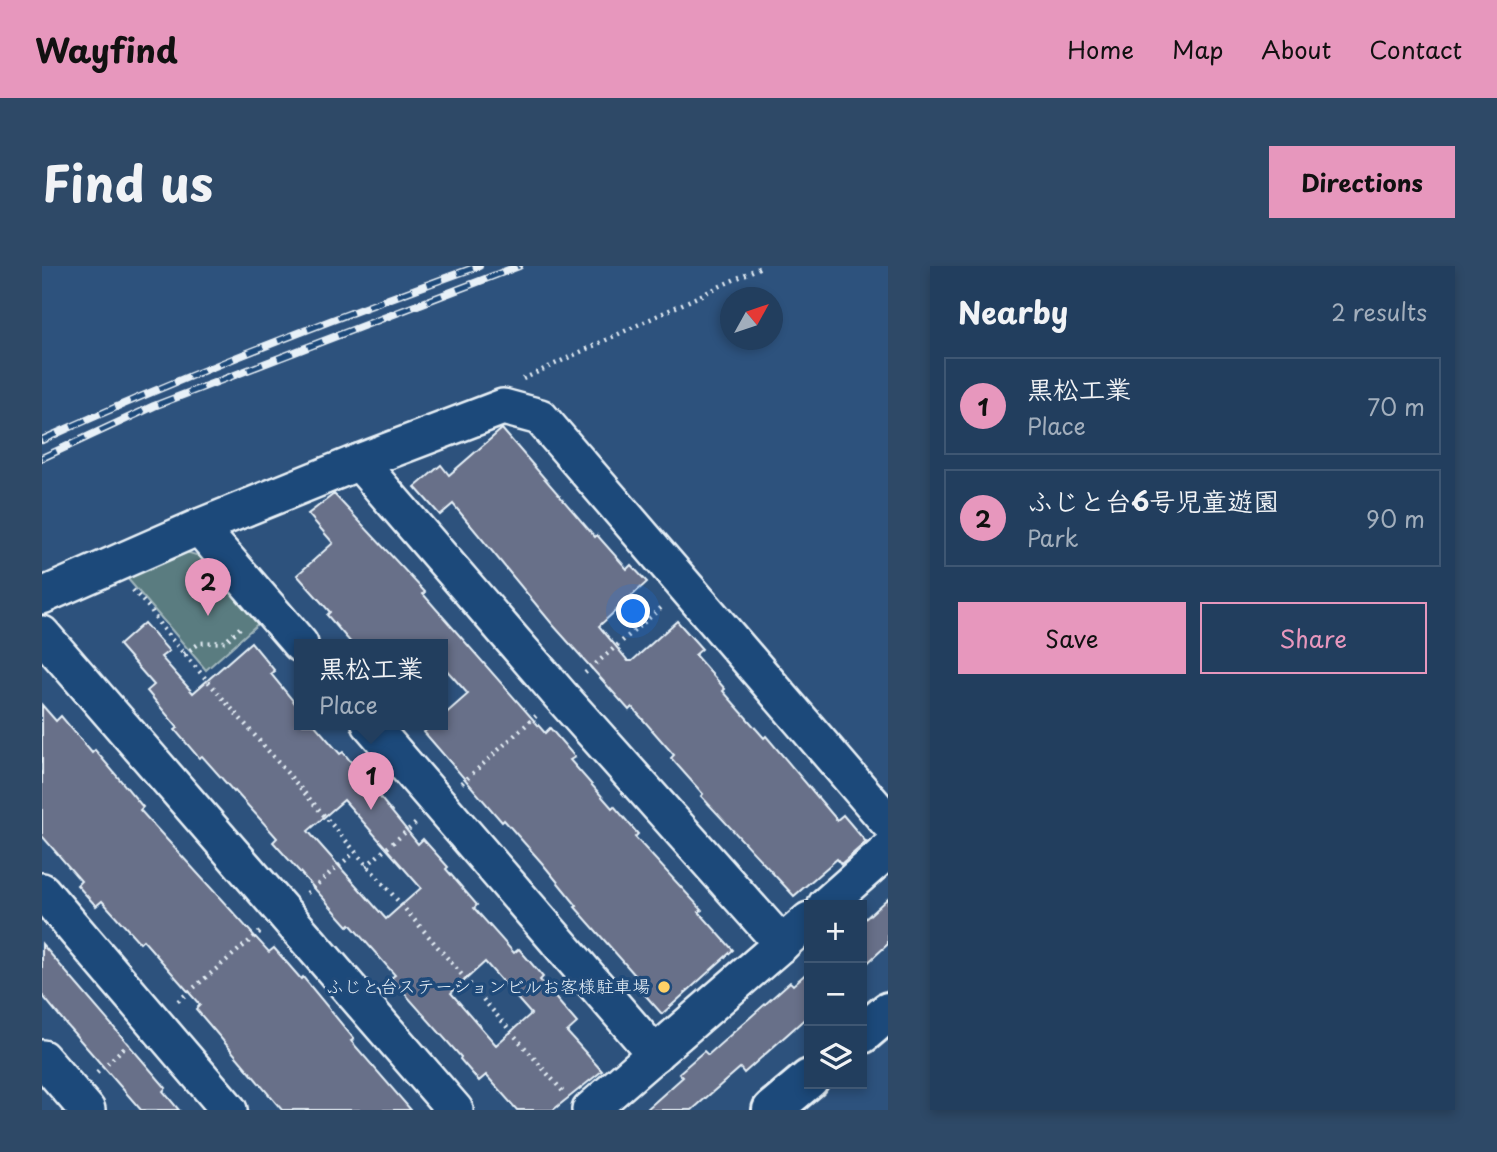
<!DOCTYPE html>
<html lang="en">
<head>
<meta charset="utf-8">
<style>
	:root { --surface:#223e5e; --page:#2e4967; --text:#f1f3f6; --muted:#a2aebc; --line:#3f5773; --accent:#e797bd }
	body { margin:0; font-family:"Playpen Sans","Klee One",sans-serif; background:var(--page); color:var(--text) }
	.controls { position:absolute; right:21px; bottom:21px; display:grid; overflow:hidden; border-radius:0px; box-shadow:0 4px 10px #0003 }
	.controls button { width:63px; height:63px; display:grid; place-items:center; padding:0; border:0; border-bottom:2px solid var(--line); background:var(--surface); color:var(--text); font:35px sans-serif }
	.compass { position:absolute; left:678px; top:21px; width:63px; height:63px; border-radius:50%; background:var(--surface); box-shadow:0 4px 10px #0003; rotate:50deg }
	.you { position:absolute; left:592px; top:346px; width:24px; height:24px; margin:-18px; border:5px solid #fff; border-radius:50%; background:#1a73e8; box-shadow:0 0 0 10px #1a73e833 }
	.badge { display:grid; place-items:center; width:46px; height:46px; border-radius:50%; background:var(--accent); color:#111; font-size:23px; font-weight:700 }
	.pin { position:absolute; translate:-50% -58px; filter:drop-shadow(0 2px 4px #0008) }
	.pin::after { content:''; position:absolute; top:37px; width:24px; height:21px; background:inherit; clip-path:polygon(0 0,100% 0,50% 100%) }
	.popup { position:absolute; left:252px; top:373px; width:154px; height:91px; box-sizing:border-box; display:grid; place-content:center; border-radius:0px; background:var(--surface); filter:drop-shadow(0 2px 5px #0005); font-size:23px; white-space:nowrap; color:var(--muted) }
	.popup b { font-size:26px; color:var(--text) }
	.popup::after { content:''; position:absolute; left:50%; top:100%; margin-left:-14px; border:14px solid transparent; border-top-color:var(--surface) }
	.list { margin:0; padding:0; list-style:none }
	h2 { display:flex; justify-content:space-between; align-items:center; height:91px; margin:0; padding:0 28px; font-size:30px }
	h2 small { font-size:23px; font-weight:400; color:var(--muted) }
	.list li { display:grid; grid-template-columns:46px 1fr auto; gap:21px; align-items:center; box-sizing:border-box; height:98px; margin:0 14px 14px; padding:0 14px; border:2px solid var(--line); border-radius:0px }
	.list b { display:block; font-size:26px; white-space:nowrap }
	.list p { margin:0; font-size:23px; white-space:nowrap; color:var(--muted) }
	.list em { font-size:23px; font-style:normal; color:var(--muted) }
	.actions { display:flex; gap:14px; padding:21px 28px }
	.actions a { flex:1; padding:16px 0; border:2px solid var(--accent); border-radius:0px; text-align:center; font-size:24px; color:var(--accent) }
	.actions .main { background:var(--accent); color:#111 }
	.icon { flex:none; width:38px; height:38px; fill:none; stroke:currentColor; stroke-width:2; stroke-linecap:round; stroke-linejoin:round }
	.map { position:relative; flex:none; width:846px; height:844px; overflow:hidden; border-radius:0px }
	header { display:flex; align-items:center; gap:42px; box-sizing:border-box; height:98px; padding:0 35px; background:var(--accent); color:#111 }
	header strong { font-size:33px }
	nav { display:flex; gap:38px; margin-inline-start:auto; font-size:24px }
	.intro { display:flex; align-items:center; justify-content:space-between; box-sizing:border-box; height:168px; padding:0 42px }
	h1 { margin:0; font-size:49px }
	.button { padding:18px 32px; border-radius:0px; background:var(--accent); color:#111; font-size:24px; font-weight:700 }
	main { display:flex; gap:42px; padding:0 42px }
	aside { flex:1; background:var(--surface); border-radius:0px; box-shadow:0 4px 10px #0003 }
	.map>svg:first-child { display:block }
</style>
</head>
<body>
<header>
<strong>Wayfind</strong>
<nav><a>Home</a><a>Map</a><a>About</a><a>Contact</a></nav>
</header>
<div class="intro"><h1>Find us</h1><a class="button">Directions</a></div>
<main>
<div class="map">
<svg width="846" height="844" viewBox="0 0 846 844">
	<rect width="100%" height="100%" fill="#2d527d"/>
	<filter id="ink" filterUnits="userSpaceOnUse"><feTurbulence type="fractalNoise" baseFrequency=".0143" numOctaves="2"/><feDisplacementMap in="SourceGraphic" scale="14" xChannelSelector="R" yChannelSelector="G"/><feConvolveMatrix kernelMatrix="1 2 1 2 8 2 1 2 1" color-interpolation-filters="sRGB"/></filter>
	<g filter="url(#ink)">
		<polygon fill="#5a7c80" stroke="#a1b6bc" stroke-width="2" points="141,285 164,292 219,355 164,404 85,312"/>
		<g fill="#677089" stroke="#e8f1f8" stroke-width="2" fill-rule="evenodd">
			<polygon points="460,163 553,271 555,269 585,303 589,299 605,316 557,360 586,395 590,395 635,355 660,383 653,389 683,423 681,425 722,472 724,470 795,554 801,549 824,576 799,598 795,593 752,630 659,530 661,528 629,492 632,489 590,441 587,444 511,359 411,238 398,249 373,221 399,199 407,209"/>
			<polygon points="292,228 383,326 381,328 503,467 508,462 533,491 528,494 570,542 572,540 596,568 593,571 660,644 657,646 691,684 620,748 596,721 600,717 533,641 535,640 500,597 462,554 460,556 382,466 391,458 401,458 401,450 426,428 401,400 401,378 310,378 285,349 288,346 255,309 291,277 266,248"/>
			<path d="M 102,357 L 127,385 L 119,391 L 151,427 L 209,376 L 233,405 L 229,408 L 257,442 L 257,458 L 272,458 L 298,488 L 301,486 L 376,578 L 381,573 L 406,601 L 404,603 L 435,639 L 432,642 L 472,687 L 477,683 L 501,711 L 498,714 L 535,757 L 525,766 L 560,805 L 511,844 L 475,844 L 444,809 L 437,815 L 418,793 L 419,791 L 349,712 L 353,709 L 308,658 L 306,660 L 231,576 L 235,572 L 193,525 L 192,526 L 160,490 L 157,492 L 133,464 L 136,462 L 105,425 L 112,419 L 77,379 ZM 302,534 L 379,622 L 344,653 L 266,565 ZM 443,696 L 489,748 L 454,779 L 409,727 Z"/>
			<polygon points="0,439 14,455 19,450 50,487 53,484 101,541 98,544 227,686 232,682 259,713 261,711 312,773 309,775 369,844 240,844 154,743 158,739 101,674 98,677 60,635 54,640 35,619 39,615 0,570"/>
			<polygon points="846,632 846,678 820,702 820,656"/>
			<polygon points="0,678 124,822 121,825 137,844 99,844 24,758 0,729"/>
			<polygon points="767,705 767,749 702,807 698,802 650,844 604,844 641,811 637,807 662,785 666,789 748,716 751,719"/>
		</g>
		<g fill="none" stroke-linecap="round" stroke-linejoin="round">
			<g stroke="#e8f1f8" stroke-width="40">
				<g id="street">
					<polyline points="317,196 518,429 740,678"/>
					<polyline points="157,261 258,378"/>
					<polyline points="0,330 157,261 317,196 461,141 498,151 846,556"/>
					<polyline points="0,368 413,844"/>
					<polyline points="328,458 613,788"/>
					<polyline points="0,625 187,844"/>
					<polyline points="784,639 846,584"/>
					<polyline points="0,792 45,844"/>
					<polyline points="548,844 767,654"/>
				</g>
			</g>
			<g stroke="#e8f1f8" stroke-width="44">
				<g id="secondary">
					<polyline points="820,768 846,746"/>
					<polyline points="730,844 767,813"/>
				</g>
			</g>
			<g stroke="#e8f1f8" stroke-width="4.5" stroke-dasharray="2 5" stroke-linecap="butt">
				<polyline points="481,113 721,0"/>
				<polyline points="91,324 109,344 119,361 523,828"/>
				<polyline points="142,388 158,377 183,376 201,359"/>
				<polyline points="543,407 621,340"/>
				<polyline points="420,517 494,450"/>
				<polyline points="324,600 374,557"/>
				<polyline points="265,627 312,587"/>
				<polyline points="136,735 218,666"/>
				<polyline points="55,807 87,777"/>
			</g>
			<use href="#street" stroke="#1f4a7a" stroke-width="35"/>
			<use href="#secondary" stroke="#1f4a7a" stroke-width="38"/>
			<g stroke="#e8f1f8" stroke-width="8">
				<g id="rail">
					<path d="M 0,174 C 143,109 289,53 437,0"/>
					<polyline points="0,192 112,140 477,0"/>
				</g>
			</g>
			<use href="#rail" stroke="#1f4a7a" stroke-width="5" stroke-dasharray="16" stroke-linecap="butt"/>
		</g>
	</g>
	<circle fill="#ffd166" stroke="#1f4a7a" stroke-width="2.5" cx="622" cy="721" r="7"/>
	<g text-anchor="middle" stroke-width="7" stroke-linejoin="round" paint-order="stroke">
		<g font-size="18" fill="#e8f1f8" stroke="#1f4a7a" text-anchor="end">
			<text x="608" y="727">ふじと台ステーションビルお客様駐車場</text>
		</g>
	</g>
</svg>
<div class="controls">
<button>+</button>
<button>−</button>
<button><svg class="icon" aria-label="layers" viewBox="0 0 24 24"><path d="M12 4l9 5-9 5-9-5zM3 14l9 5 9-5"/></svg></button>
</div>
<svg class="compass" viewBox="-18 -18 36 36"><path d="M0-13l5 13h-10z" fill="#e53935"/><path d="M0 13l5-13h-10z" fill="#a2aebc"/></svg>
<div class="you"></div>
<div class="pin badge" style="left:329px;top:544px">1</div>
<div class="popup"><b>黒松工業</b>Place</div>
<div class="pin badge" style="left:166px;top:350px">2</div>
</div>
<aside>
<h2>Nearby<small>2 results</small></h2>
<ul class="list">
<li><span class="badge">1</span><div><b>黒松工業</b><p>Place</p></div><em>70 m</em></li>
<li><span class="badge">2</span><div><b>ふじと台6号児童遊園</b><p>Park</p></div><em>90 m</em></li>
</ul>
<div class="actions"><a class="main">Save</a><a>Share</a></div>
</aside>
</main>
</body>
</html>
